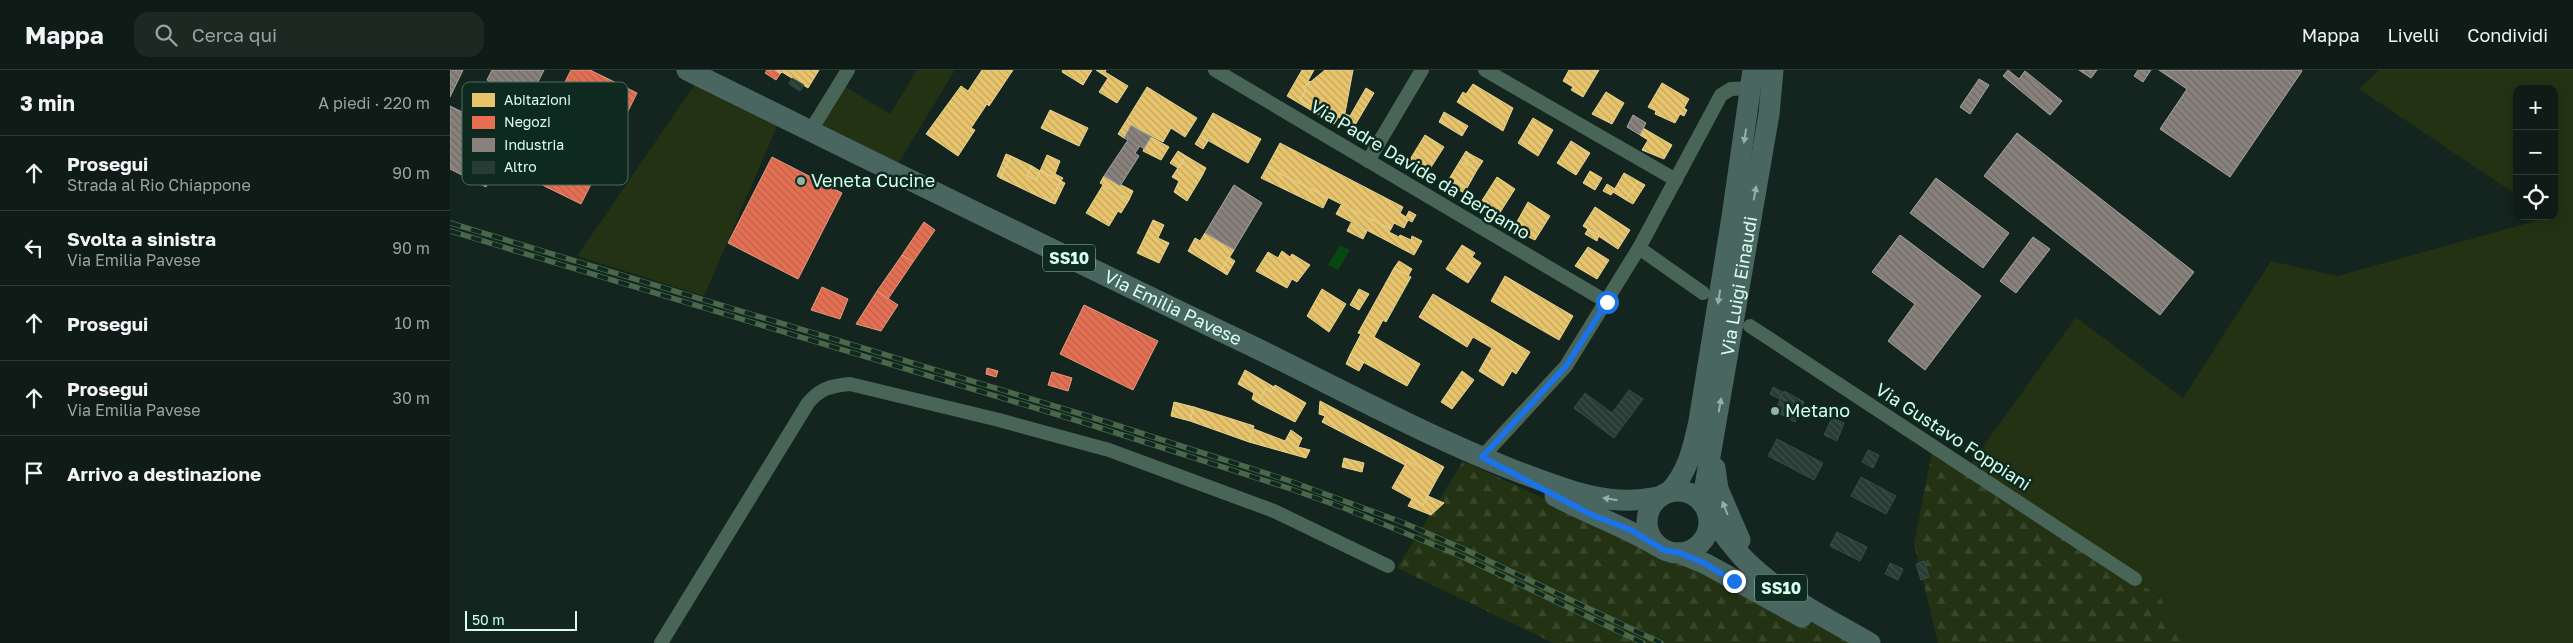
<!DOCTYPE html>
<html lang="it">
<head>
<meta charset="utf-8">
<style>
	:root { --surface:#0f1b16; --page:#1d2823; --text:#f1f3f6; --muted:#9ba1a1; --line:#2f3935 }
	body { margin:0; font-family:"Golos Text",sans-serif; background:var(--page); color:var(--text) }
	.controls { position:absolute; right:15px; top:15px; display:grid; overflow:hidden; border-radius:10px; box-shadow:0 2px 12px #0003 }
	.controls button { width:45px; height:45px; display:grid; place-items:center; padding:0; border:0; border-bottom:1px solid var(--line); background:var(--surface); color:var(--text); font:25px sans-serif }
	.scale { position:absolute; left:15px; bottom:12px; width:112px; box-sizing:border-box; padding-left:5px; border:2px solid #d7ffef; border-top:0; font-size:14px; line-height:18px; white-space:nowrap; color:#d7ffef; -webkit-text-stroke:4px #0e2a20; paint-order:stroke }
	.stop { position:absolute; width:15px; height:15px; margin:-11px; border:4px solid #1a73e8; border-radius:50%; background:#fff }
	.stop.end { background:#1a73e8; border-color:#fff; box-shadow:0 1px 5px #0008 }
	.list { margin:0; padding:0; list-style:none }
	h2 { display:flex; justify-content:space-between; align-items:center; height:65px; margin:0; padding:0 20px; font-size:21px }
	h2 small { font-size:16px; font-weight:400; color:var(--muted) }
	.list li { display:grid; grid-template-columns:32px 1fr auto; gap:15px; align-items:center; box-sizing:border-box; height:75px; padding:0 20px; border-top:1px solid var(--line) }
	.list b { display:block; font-size:19px; white-space:nowrap }
	.list p { margin:0; font-size:16px; white-space:nowrap; color:var(--muted) }
	.list em { font-size:16px; font-style:normal; color:var(--muted) }
	.icon { flex:none; width:28px; height:28px; fill:none; stroke:currentColor; stroke-width:2; stroke-linecap:round; stroke-linejoin:round }
	.map { position:relative; flex:none; width:2123px; height:573px; overflow:hidden }
	header { display:flex; align-items:center; gap:30px; box-sizing:border-box; height:70px; padding:0 25px; background:var(--surface); border-bottom:1px solid var(--line) }
	header strong { font-size:24px }
	nav { display:flex; gap:28px; margin-inline-start:auto; font-size:18px }
	.search { width:350px; height:45px; background:var(--page); display:flex; align-items:center; gap:12px; box-sizing:border-box; padding:0 18px; border-radius:15px; color:var(--muted); font-size:19px }
	main { display:flex }
	aside { flex:1; background:var(--surface) }
	.map>svg:first-child { display:block }
</style>
</head>
<body>
<header>
<strong>Mappa</strong>
<div class="search"><svg class="icon" aria-label="search" viewBox="0 0 24 24"><circle cx="10" cy="10" r="6"/><path d="M15 15l6 6"/></svg>Cerca qui</div>
<nav><a>Mappa</a><a>Livelli</a><a>Condividi</a></nav>
</header>
<main>
<aside>
<h2>3 min<small>A piedi · 220 m</small></h2>
<ul class="list">
<li><svg class="icon" aria-label="ahead" viewBox="0 0 24 24"><path d="M12 20V5M6 11l6-6 6 6"/></svg><div><b>Prosegui</b><p>Strada al Rio Chiappone</p></div><em>90 m</em></li>
<li><svg class="icon" aria-label="left" viewBox="0 0 24 24"><path d="M17 20v-9H6M10 6l-5 5 5 5"/></svg><div><b>Svolta a sinistra</b><p>Via Emilia Pavese</p></div><em>90 m</em></li>
<li><svg class="icon" aria-label="ahead" viewBox="0 0 24 24"><path d="M12 20V5M6 11l6-6 6 6"/></svg><div><b>Prosegui</b></div><em>10 m</em></li>
<li><svg class="icon" aria-label="ahead" viewBox="0 0 24 24"><path d="M12 20V5M6 11l6-6 6 6"/></svg><div><b>Prosegui</b><p>Via Emilia Pavese</p></div><em>30 m</em></li>
<li><svg class="icon" aria-label="arrive" viewBox="0 0 24 24"><path d="M6 21V4h12l-3 4 3 4H6"/></svg><div><b>Arrivo a destinazione</b></div></li>
</ul>
</aside>
<div class="map">
<svg width="2123" height="573" viewBox="0 0 2123 573">
	<defs>
		<pattern id="forest-firs" width="22" height="20" patternUnits="userSpaceOnUse" patternTransform="scale(1.25)"><rect width="22" height="20" fill="#233213"/><path d="M5 1l3.5 6h-7zM16 11l3.5 6h-7z" fill="#38462a"/></pattern>
		<pattern id="homes-back-hatch" width="6" height="6" patternUnits="userSpaceOnUse" patternTransform="scale(1.25)"><rect width="6" height="6" fill="#e9c46a"/><path d="M-1 5l2 2M0 0l6 6M5-1l2 2" fill="none" stroke="#bfa662"/></pattern>
		<pattern id="shops-back-hatch" width="6" height="6" patternUnits="userSpaceOnUse" patternTransform="scale(1.25)"><rect width="6" height="6" fill="#e76f51"/><path d="M-1 5l2 2M0 0l6 6M5-1l2 2" fill="none" stroke="#b5644e"/></pattern>
		<pattern id="industry-back-hatch" width="6" height="6" patternUnits="userSpaceOnUse" patternTransform="scale(1.25)"><rect width="6" height="6" fill="#8a817c"/><path d="M-1 5l2 2M0 0l6 6M5-1l2 2" fill="none" stroke="#6c6c67"/></pattern>
		<pattern id="building-back-hatch" width="6" height="6" patternUnits="userSpaceOnUse" patternTransform="scale(1.25)"><rect width="6" height="6" fill="#293b35"/><path d="M-1 5l2 2M0 0l6 6M5-1l2 2" fill="none" stroke="#3d4f49"/></pattern>
	</defs>
	<rect width="100%" height="100%" fill="#14241e"/>
	<g fill="#233213">
		<polygon points="467,0 505,0 443,102 360,61 391,14 440,44"/>
		<polygon points="1929,0 2123,0 2123,573 1737,573 1710,527 1517,399 1626,247 1733,328 1821,191 1887,206 2104,146 2104,19 2067,19 2067,125 1909,19"/>
		<polygon points="250,7 332,45 254,226 127,186"/>
	</g>
	<g fill="url(#forest-firs)">
		<polygon points="1483,377 1710,527 1737,573 1488,573 1464,474"/>
		<polygon points="1013,391 1407,573 1103,573 947,498"/>
	</g>
	<polygon fill="#08470f" points="890,175 900,180 888,200 878,195"/>
	<g fill="url(#homes-back-hatch)" stroke="#e4d692">
		<polygon points="324,0 369,0 358,18 332,2 330,4"/>
		<polygon points="532,0 563,0 539,36 537,34 521,58 525,60 508,86 476,64 511,16 518,21"/>
		<polygon points="613,0 642,0 633,15 612,2"/>
		<polygon points="646,0 656,0 655,2 678,16 667,33 649,22 658,8"/>
		<polygon points="852,0 864,0 858,11 861,12 853,18 856,20 850,30 886,51 884,54 837,26"/>
		<polygon points="903,0 895,43 891,42 886,51 850,30 856,20 853,18 875,0"/>
		<polygon points="1119,0 1149,0 1133,27 1121,20 1123,17 1113,11"/>
		<polygon points="1212,13 1239,29 1234,38 1237,40 1234,46 1230,44 1225,53 1205,44 1206,41 1198,37"/>
		<polygon points="1023,14 1063,38 1053,61 1007,32 1013,22 1016,24"/>
		<polygon points="697,17 747,48 735,67 721,58 713,72 681,55 674,68 668,64"/>
		<polygon points="916,18 924,23 904,57 888,47 891,42 900,46"/>
		<polygon points="1156,22 1174,33 1162,54 1142,44"/>
		<polygon points="600,40 638,58 629,76 591,58"/>
		<polygon points="994,42 1018,56 1012,66 989,52"/>
		<polygon points="763,43 811,69 798,93 750,66"/>
		<polygon points="1083,48 1103,60 1088,86 1068,73"/>
		<polygon points="1193,58 1222,75 1214,89 1192,80 1198,70 1190,65"/>
		<polygon points="975,65 994,77 976,105 959,91"/>
		<polygon points="750,66 758,71 753,79 745,74"/>
		<polygon points="701,67 719,77 711,90 693,81"/>
		<polygon points="1121,71 1140,83 1126,105 1107,93"/>
		<polygon points="830,73 953,137 950,143 956,147 959,141 966,145 962,152 958,150 954,158 944,153 941,159 817,97"/>
		<polygon points="728,81 736,86 728,98 720,93"/>
		<polygon points="1016,81 1020,84 1015,93 1027,100 1017,118 999,109"/>
		<polygon points="556,84 561,86 550,108 547,106"/>
		<polygon points="1020,84 1033,91 1027,100 1015,93"/>
		<polygon points="597,85 610,91 605,104 613,108 611,111 590,101"/>
		<polygon points="561,86 582,96 577,106 586,110 590,101 611,111 600,132 550,108"/>
		<polygon points="736,86 756,98 752,106 731,93"/>
		<polygon points="731,93 752,106 737,131 724,122 729,111 722,107"/>
		<polygon points="582,96 590,101 586,110 577,106"/>
		<polygon points="817,97 878,128 873,138 811,108"/>
		<polygon points="1140,101 1152,108 1145,120 1133,113"/>
		<polygon points="1174,103 1188,111 1176,130 1163,122"/>
		<polygon points="654,106 683,121 679,130 650,113"/>
		<polygon points="1047,107 1065,119 1049,144 1031,132"/>
		<polygon points="999,109 1017,118 1014,123 997,113"/>
		<polygon points="611,111 615,113 605,134 600,132"/>
		<polygon points="1188,111 1195,115 1183,134 1176,130"/>
		<polygon points="1157,114 1165,119 1161,125 1153,121"/>
		<polygon points="653,115 679,130 671,143 668,141 659,156 636,143"/>
		<polygon points="1078,132 1100,146 1085,170 1072,164 1073,162 1064,157"/>
		<polygon points="891,135 941,159 939,162 949,167 950,165 961,170 962,166 972,171 964,185 886,144"/>
		<polygon points="1145,137 1180,160 1168,179 1133,156"/>
		<polygon points="703,150 714,155 708,168 719,173 709,193 687,183"/>
		<polygon points="901,153 917,161 913,169 897,161"/>
		<polygon points="1138,159 1149,165 1147,171 1135,164"/>
		<polygon points="755,163 784,180 771,201 738,181 745,168 750,171"/>
		<polygon points="1012,175 1025,183 1022,187 1031,193 1018,213 996,199"/>
		<polygon points="1138,177 1159,190 1147,209 1125,196"/>
		<polygon points="832,181 840,187 842,184 860,195 847,212 842,209 837,218 806,201 818,182 828,188"/>
		<polygon points="779,187 785,191 777,205 771,201"/>
		<polygon points="949,191 962,199 958,206 944,198"/>
		<polygon points="944,198 961,207 936,252 933,250 924,267 970,294 957,316 900,285 911,264 908,263"/>
		<polygon points="1055,206 1123,246 1109,270 1041,231"/>
		<polygon points="872,219 896,234 879,262 857,246"/>
		<polygon points="909,219 919,224 909,240 900,235"/>
		<polygon points="983,224 1080,282 1066,304 1062,301 1053,316 1029,301 1042,278 1023,267 1017,277 969,247"/>
		<polygon points="900,285 914,292 909,301 896,294"/>
		<polygon points="795,300 824,317 821,322 816,318 808,333 802,329 804,323 788,314"/>
		<polygon points="1012,301 1024,310 1002,339 991,332"/>
		<polygon points="825,315 856,333 845,352 808,333 816,318 821,322"/>
		<polygon points="870,331 994,397 987,409 958,390 955,395 872,352 875,346 869,344"/>
		<polygon points="724,332 744,337 740,351 721,346"/>
		<polygon points="744,337 804,356 799,372 740,351"/>
		<polygon points="804,359 835,371 841,360 852,368 848,377 860,380 856,388 799,372"/>
		<polygon points="894,388 914,393 912,402 892,397"/>
		<polygon points="958,390 987,409 973,435 942,418"/>
		<polygon points="978,426 994,433 981,445 958,436 962,429 973,435"/>
	</g>
	<g fill="url(#shops-back-hatch)" stroke="#e29a80">
		<polygon points="121,0 140,0 187,23 174,49 112,18"/>
		<polygon points="317,0 324,0 330,4 326,10 315,3"/>
		<polygon points="112,18 174,49 131,134 70,104"/>
		<polygon points="322,87 392,123 348,209 278,173"/>
		<polygon points="474,152 485,160 463,192 452,185"/>
		<polygon points="452,185 463,192 438,229 427,221"/>
		<polygon points="372,217 398,229 390,249 361,240"/>
		<polygon points="427,221 448,235 431,261 406,254"/>
		<polygon points="634,235 708,271 683,320 610,284"/>
		<polygon points="537,298 548,301 546,307 536,304"/>
		<polygon points="602,302 622,308 618,321 598,315"/>
	</g>
	<g fill="url(#industry-back-hatch)" stroke="#a1a79e">
		<polygon points="0,0 13,0 0,27"/>
		<polygon points="42,0 94,0 79,30 37,10"/>
		<polygon points="1558,0 1569,9 1575,1 1612,31 1600,45 1553,6"/>
		<polygon points="1629,0 1647,0 1641,8"/>
		<polygon points="1688,0 1701,0 1693,12 1684,6"/>
		<polygon points="1709,0 1851,0 1852,1 1780,107 1710,59 1737,19"/>
		<polygon points="1529,9 1539,15 1520,44 1510,37"/>
		<polygon points="0,36 61,66 36,117 0,99"/>
		<polygon points="1183,45 1196,53 1190,65 1177,57"/>
		<polygon points="681,55 701,67 694,79 690,76 685,83 689,86 670,116 654,106 678,70 674,68"/>
		<polygon points="1567,63 1744,202 1710,245 1534,106"/>
		<polygon points="1486,108 1559,163 1533,198 1460,143"/>
		<polygon points="784,115 812,133 784,180 755,163"/>
		<polygon points="1450,165 1531,226 1475,300 1438,271 1465,234 1422,202"/>
		<polygon points="1583,167 1600,179 1566,223 1550,211"/>
	</g>
	<g fill="url(#building-back-hatch)" stroke="#364d46">
		<polygon points="342,8 354,15 350,21 339,14"/>
		<polygon points="1323,317 1334,323 1330,329 1320,324"/>
		<polygon points="1179,320 1193,329 1164,368 1124,338 1135,323 1162,343"/>
		<polygon points="1334,321 1354,332 1345,352 1325,341"/>
		<polygon points="1382,348 1394,353 1387,371 1374,365"/>
		<polygon points="1327,369 1373,393 1364,410 1318,386"/>
		<polygon points="1418,380 1429,385 1423,398 1412,392"/>
		<polygon points="1411,407 1446,426 1436,444 1401,426"/>
		<polygon points="1387,462 1417,477 1410,491 1380,476"/>
		<polygon points="1474,491 1479,507 1471,510 1466,494"/>
		<polygon points="1440,493 1453,499 1448,510 1435,504"/>
	</g>
	<g fill="none" stroke-linecap="round" stroke-linejoin="round">
		<g stroke="#496557" stroke-width="14">
			<polyline points="765,0 1157,232"/>
			<polyline points="1035,0 1226,110"/>
			<polyline points="361,60 398,0"/>
			<polyline points="918,91 972,0"/>
			<polyline points="1189,178 1253,223"/>
			<polyline points="1300,256 1685,509"/>
			<polyline points="1032,387 1116,296 1189,178 1271,25 1281,19 1301,18"/>
			<path d="M 211,573 L 358,333 C 371,318 380,316 400,314 L 549,350 L 659,380 L 824,441 L 938,496"/>
		</g>
		<g stroke="#496660" stroke-width="21">
			<path id="s1" d="M 237,0 C 426,93 615,187 806,278 C 907,327 1007,383 1113,418 C 1145,429 1175,434 1208,427"/>
			<polyline points="1265,398 1268,419 1290,470"/>
			<circle cx="1228" cy="452" r="31"/>
			<path d="M 1219,422 C 1238,403 1244,375 1249,351 L 1282,147 L 1303,0"/>
			<path d="M 1105,426 C 1138,444 1174,456 1207,476"/>
			<path id="s2" d="M 1252,433 L 1319,44 L 1323,0"/>
			<path d="M 1258,444 C 1271,460 1282,477 1297,492 C 1332,526 1378,549 1420,573"/>
			<polyline points="1230,483 1256,494 1352,547"/>
		</g>
		<g stroke="#4a6749" stroke-width="5.5">
			<g id="rail">
				<polyline points="0,153 641,347 840,411 954,453 1016,480 1211,573"/>
				<polyline points="0,161 638,354 838,418 894,438 1013,487 1193,573"/>
			</g>
		</g>
		<use href="#rail" stroke="#0e2a20" stroke-width="4" stroke-dasharray="11" stroke-linecap="butt"/>
	</g>
	<defs><path id="oneway-solid" d="M-6-.8H1V-3.2L6.5 0L1 3.2V.8H-6Z" transform="scale(1.25)"/></defs>
	<g fill="#90b2a8">
		<use href="#oneway-solid" transform="translate(1295 66) rotate(99)"/>
		<use href="#oneway-solid" transform="translate(1305 123) rotate(-80)"/>
		<use href="#oneway-solid" transform="translate(1269 227) rotate(99)"/>
		<use href="#oneway-solid" transform="translate(1270 335) rotate(-80)"/>
		<use href="#oneway-solid" transform="translate(1160 429) rotate(-171)"/>
		<use href="#oneway-solid" transform="translate(1275 438) rotate(-111)"/>
	</g>
	<g fill="none" stroke-linecap="round" stroke-linejoin="round">
		<polyline stroke="#1a73e8" stroke-width="6" points="1157,232 1116,296 1032,387 1142,445 1181,460 1214,480 1230,483 1256,494 1284,511"/>
	</g>
	<g fill="#93b2a6" stroke="#0e2a20" stroke-width="2">
		<circle cx="351" cy="111" r="5"/>
		<circle cx="1325" cy="341" r="5"/>
	</g>
	<g text-anchor="middle" stroke-width="5" stroke-linejoin="round" paint-order="stroke">
		<g fill="#0e2a20" stroke="#9bbfb1" stroke-width="1">
			<rect x="593" y="174.5" width="52" height="27" rx="4"/>
			<rect x="1305" y="504.5" width="52" height="27" rx="4"/>
		</g>
		<g font-size="16" font-weight="bold" fill="#d7ffef">
			<text x="619" y="194">SS10</text>
			<text x="1331" y="524">SS10</text>
		</g>
		<g font-size="18" fill="#d7ffef" stroke="#0e2a20">
			<text transform="translate(970 100) rotate(31)" y="6">Via Padre Davide da Bergamo</text>
			<text dy="6" stroke="none"><textPath href="#s2" startOffset="220">Via Luigi Einaudi</textPath></text>
			<text dy="6" stroke="none"><textPath href="#s1" startOffset="541">Via Emilia Pavese</textPath></text>
			<text transform="translate(1503 367) rotate(33)" y="6">Via Gustavo Foppiani</text>
		</g>
		<g font-size="18" fill="#d7ffef" stroke="#0e2a20" text-anchor="start">
			<text x="361" y="117">Veneta Cucine</text>
			<text x="1335" y="347">Metano</text>
		</g>
	</g>
	<rect x="12" y="12" width="166" height="103" rx="8" fill="#0e2a20" stroke="#4a6a5e" stroke-width="1"/>
	<rect x="22" y="23" width="23" height="14" fill="#e9c46a"/>
	<rect x="22" y="46" width="23" height="13" fill="#e76f51"/>
	<rect x="22" y="68" width="23" height="14" fill="#8a817c"/>
	<rect x="22" y="91" width="23" height="13" fill="#293b35"/>
	<g font-size="14" fill="#d7ffef">
		<text x="54" y="35">Abitazioni</text>
		<text x="54" y="57">Negozi</text>
		<text x="54" y="80">Industria</text>
		<text x="54" y="102">Altro</text>
	</g>
</svg>
<div class="controls">
<button>+</button>
<button>−</button>
<button><svg class="icon" aria-label="locate" viewBox="0 0 24 24"><circle cx="12" cy="12" r="6"/><path d="M12 2v4M12 18v4M2 12h4M18 12h4"/></svg></button>
</div>
<div class="scale">50 m</div>
<div class="stop" style="left:1157px;top:232px"></div>
<div class="stop end" style="left:1284px;top:511px"></div>
</div>
</main>
</body>
</html>
